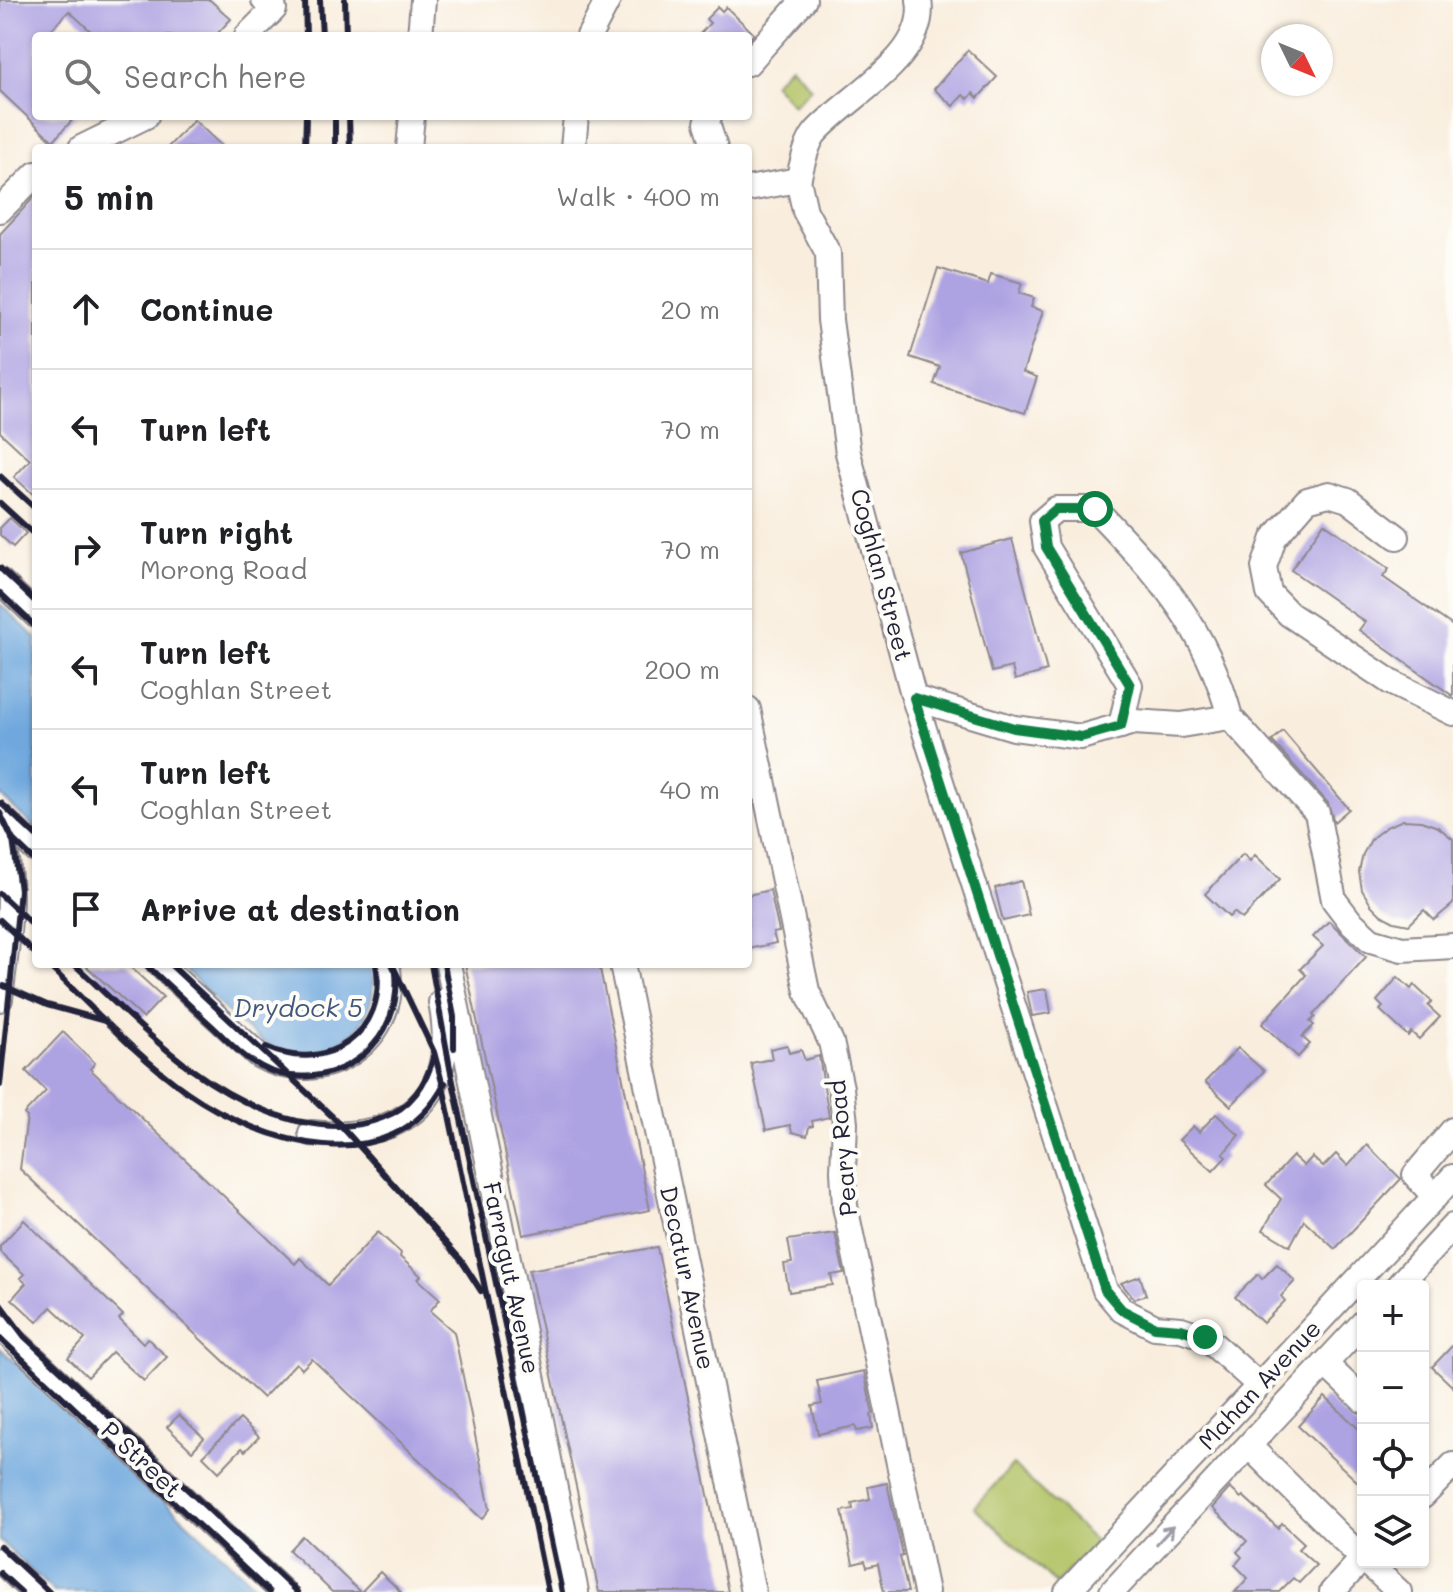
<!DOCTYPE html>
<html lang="en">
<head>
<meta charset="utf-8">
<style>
	:root { --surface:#fff; --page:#f6f6f6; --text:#202124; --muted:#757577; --line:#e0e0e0 }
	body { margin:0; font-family:Mali,sans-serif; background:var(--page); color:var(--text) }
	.controls { position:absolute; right:24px; bottom:24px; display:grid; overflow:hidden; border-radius:8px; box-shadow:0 2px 6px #0004 }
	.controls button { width:72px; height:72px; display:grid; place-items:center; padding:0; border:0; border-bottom:2px solid var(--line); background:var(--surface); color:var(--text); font:40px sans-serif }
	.compass { position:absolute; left:1261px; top:24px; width:72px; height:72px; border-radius:50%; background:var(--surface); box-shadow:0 2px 6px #0004; rotate:133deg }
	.stop { position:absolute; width:24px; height:24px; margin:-18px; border:6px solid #0b8043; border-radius:50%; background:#fff }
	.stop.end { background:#0b8043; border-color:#fff; box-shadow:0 2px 8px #0008 }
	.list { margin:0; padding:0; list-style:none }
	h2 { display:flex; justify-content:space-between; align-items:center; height:104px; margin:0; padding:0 32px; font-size:34px }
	h2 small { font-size:26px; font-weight:400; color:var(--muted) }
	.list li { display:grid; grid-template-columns:52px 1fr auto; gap:24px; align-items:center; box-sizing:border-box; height:120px; padding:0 32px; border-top:2px solid var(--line) }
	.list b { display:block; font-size:30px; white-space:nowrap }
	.list p { margin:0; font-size:26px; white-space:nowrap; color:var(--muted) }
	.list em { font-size:26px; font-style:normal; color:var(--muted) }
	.icon { flex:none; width:44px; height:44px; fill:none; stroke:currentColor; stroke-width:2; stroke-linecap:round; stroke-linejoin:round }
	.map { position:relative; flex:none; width:1453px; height:1592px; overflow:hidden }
	.search { position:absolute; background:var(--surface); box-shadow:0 2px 6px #0004; left:32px; top:32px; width:720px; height:88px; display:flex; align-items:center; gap:20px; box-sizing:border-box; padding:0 28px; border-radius:8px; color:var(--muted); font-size:30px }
	.panel { position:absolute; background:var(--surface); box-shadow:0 2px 6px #0004; left:32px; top:144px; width:720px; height:824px; border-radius:8px }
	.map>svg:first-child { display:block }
</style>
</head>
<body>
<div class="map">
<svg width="1453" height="1592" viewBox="0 0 1453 1592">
	<rect width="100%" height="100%" fill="#fdfcf7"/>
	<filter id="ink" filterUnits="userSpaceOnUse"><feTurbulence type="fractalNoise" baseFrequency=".0125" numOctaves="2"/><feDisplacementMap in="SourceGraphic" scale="16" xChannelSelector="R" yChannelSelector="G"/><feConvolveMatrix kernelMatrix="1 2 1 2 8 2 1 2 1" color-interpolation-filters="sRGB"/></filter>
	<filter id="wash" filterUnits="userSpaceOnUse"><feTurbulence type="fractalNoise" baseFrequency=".006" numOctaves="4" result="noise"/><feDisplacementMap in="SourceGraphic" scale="32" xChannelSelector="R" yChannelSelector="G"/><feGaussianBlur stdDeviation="1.8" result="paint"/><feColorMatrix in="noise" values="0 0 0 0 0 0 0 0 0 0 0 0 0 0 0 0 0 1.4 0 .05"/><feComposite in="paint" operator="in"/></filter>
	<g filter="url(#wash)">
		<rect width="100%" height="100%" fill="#f9eede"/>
		<g fill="#b2c366" stroke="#6a7250" stroke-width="2">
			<polygon points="791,66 811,88 793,105 773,83"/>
			<polygon points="1013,1465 1096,1542 1056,1584 974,1507"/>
		</g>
		<g fill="#6fa8de" stroke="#48658c" stroke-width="2">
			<polygon points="0,604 36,638 36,829 0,795"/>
			<path d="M 179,964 L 370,964 C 377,989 371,1015 353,1033 C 332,1053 298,1060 272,1047 C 244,1033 203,987 179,964 Z"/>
			<polygon points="0,1348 262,1592 54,1592 0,1541"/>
		</g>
		<polygon fill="#f9eede" points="0,883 36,917 36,964 63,964 0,1031"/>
		<g id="blocks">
			<g fill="#ada2e2">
				<polygon points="0,0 210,0 231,19 215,36 96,36 69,11 45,36 36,36 36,116 76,116 53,141 0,91"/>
				<polygon points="718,7 722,11 726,7 754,34 748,40 748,36 698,36 710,23 706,19"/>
				<polygon points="968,50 997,77 978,98 973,93 968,99 963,95 953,106 934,89"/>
				<polygon points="194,120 224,148 167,148"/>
				<polygon points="36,195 36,497 14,477 30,460 0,432 0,234"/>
				<polygon points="938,268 988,284 991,274 1022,283 1019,293 1034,298 1031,307 1043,311 1023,372 1037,377 1025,413 934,384 940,367 910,357"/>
				<polygon points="10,518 26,533 13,547 0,535 0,528"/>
				<polygon points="1324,523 1389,569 1383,577 1453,626 1453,696 1359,630 1365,622 1291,570"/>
				<polygon points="1012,539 1047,671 1015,680 1012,667 992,672 961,553"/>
				<polygon points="1283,731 1349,809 1334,822 1328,803 1272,741"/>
				<polygon points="1403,820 1421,821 1438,827 1453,839 1453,904 1434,920 1424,910 1409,925 1394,922 1381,915 1371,905 1362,890 1359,872 1363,854 1372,838 1386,827"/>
				<polygon points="1243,854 1250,861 1255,855 1280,879 1242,919 1234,912 1229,917 1205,894"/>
				<polygon points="1021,881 1029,915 1003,921 995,888"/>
				<polygon points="770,890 779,932 773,933 776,943 748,949 748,895"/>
				<polygon points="1329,921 1366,957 1313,1015 1315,1017 1310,1022 1314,1025 1302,1037 1310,1044 1298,1057 1262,1024 1306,975 1300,969 1323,946 1313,937"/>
				<polygon points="84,964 127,964 163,997 143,1018"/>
				<polygon points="465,964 599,964 650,1210 523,1235"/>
				<polygon points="1398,977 1411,989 1414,985 1432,1002 1428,1006 1440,1017 1419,1039 1411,1032 1408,1036 1380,1010 1383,1007 1377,1001"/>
				<polygon points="1047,989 1051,1013 1032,1016 1027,992"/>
				<polygon points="63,1032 95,1063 90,1069 295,1264 300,1258 328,1285 378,1232 401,1253 400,1257 421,1276 418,1279 440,1299 430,1311 454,1332 490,1509 482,1519 312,1359 302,1369 296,1363 263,1398 20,1169 27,1117 24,1114 46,1091 26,1071"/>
				<polygon points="787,1045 789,1053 801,1050 805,1060 819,1056 829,1117 812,1121 813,1126 809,1127 807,1136 792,1132 790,1125 766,1130 751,1063 772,1059 770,1049"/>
				<polygon points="1238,1048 1264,1071 1231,1106 1205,1082"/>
				<polygon points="1216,1114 1239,1135 1223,1154 1226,1157 1213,1171 1179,1140 1193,1126 1199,1132"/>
				<polygon points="1367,1145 1401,1179 1335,1249 1304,1220 1290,1246 1263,1230 1281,1199 1266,1185 1293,1156 1304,1166 1312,1157 1323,1167 1336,1154 1348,1166"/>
				<polygon points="24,1220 123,1315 119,1319 143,1343 147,1338 167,1357 144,1381 112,1352 88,1377 68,1358 85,1339 51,1307 37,1322 12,1299 26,1283 20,1278 24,1274 0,1252 0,1246"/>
				<polygon points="835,1233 844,1273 831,1275 833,1285 789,1292 784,1264 792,1263 788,1240"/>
				<polygon points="657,1247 728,1592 599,1592 529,1270"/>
				<polygon points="1277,1264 1295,1281 1281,1296 1285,1301 1263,1323 1235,1297 1258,1274 1262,1279"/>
				<polygon points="1140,1276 1146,1295 1134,1299 1121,1283"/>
				<polygon points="1453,1345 1453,1387 1432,1367"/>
				<polygon points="864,1371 873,1414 871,1415 873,1428 857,1431 855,1426 818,1434 812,1406 822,1404 817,1381"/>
				<polygon points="1325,1397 1363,1433 1363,1487 1298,1426"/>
				<polygon points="179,1415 204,1438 192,1451 167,1427"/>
				<polygon points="240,1419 259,1437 245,1451 242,1448 219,1472 203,1456"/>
				<polygon points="887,1483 903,1556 900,1557 908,1592 884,1592 878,1564 867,1567 865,1561 853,1564 842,1511 853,1509 852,1503 870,1499 868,1487"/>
				<polygon points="1230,1488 1241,1498 1243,1496 1278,1528 1282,1523 1304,1543 1298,1549 1316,1565 1299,1583 1293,1578 1279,1592 1235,1592 1248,1578 1235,1565 1242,1557 1237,1552 1247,1541 1212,1508"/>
				<polygon points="302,1536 360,1592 332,1592 289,1550"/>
				<polygon points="380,1572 401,1592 361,1592"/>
			</g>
		</g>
	</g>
	<g filter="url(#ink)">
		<use href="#blocks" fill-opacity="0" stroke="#8e888c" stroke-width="2"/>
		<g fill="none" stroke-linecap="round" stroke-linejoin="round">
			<g stroke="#8e888c" stroke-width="28">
				<g id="minor">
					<polyline points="247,36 274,9 264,0"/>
					<polyline points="420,36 423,0"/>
					<polyline points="589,36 608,0"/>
					<polyline points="748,63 804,0"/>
					<polyline points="709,116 707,123 715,148"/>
					<polyline points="81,148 146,116"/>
					<polyline points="409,148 412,116"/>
					<polyline points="573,148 576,116"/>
					<polyline points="798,180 805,211 828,253 830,320 848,453 914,698 1105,1290 1122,1310 1155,1327 1181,1329 1205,1337 1259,1385"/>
					<path d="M 748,189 L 798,180 C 802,166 806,144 815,133 C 847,96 929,57 919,0"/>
					<polyline points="0,210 36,174"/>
					<polyline points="1397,537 1348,500 1329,494 1307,500 1274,538 1264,567 1269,593 1289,614 1392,683 1453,713"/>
					<polyline points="0,581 36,615"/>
					<polyline points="914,698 1014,728 1081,737 1134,722 1181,725 1230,717 1317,813 1334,900 1350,921 1371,940 1402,949 1453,946"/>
					<polyline points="748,709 807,991 831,1042 841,1088 845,1123 843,1171 845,1206 926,1592"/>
					<path d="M 1121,726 L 1130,685 L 1046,547 L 1042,521 L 1056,509 L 1095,509 C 1158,575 1206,626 1230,717"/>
					<polyline points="0,816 36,850"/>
					<path d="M 0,833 C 19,888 6,943 0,999"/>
					<path d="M 159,964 L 258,1055 C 323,1092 403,1039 387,964"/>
					<polyline points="448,964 576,1592"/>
					<polyline points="622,964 753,1592"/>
					<path d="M 311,1133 C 403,1143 460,1098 441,1002"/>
					<polyline points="1435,1197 1415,1175 1453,1130"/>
					<polyline points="1398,1286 1453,1226"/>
					<polyline points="0,1327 283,1592"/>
					<polyline points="1325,1364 1363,1400"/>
					<polyline points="1249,1446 1363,1559"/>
					<polyline points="1423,1496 1453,1465"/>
					<polyline points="0,1560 34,1592"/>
					<polyline points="1367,1562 1399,1592"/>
					<polyline points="1067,1592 1453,1177"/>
					<polyline points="1112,1592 1363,1323"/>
					<polyline points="1332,1592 1363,1558"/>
				</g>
			</g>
			<use href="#minor" stroke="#fff" stroke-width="24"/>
			<g stroke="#22223b" stroke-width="6">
				<polyline points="305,0 306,36"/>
				<polyline points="320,0 322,36"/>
				<polyline points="345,0 346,36"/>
				<polyline points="349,116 350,148"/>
				<polyline points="305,148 306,116"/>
				<polyline points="335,148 335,116"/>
				<polyline points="0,476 36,509"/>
				<polyline points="0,503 36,536"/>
				<polyline points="0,568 36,602"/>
				<polyline points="0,593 36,627"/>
				<polyline points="1,803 36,836"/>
				<polyline points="0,813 13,840 20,890 0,1085"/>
				<polyline points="12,839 36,862"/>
				<polyline points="0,894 36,928"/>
				<polyline points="0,920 36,954"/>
				<path d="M 47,964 C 92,1007 136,1056 187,1092 C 260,1143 393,1185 445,1083"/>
				<path d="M 74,964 C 142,1027 204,1098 297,1121 C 326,1127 354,1129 382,1118 C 410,1108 427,1084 434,1055"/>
				<path d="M 145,964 C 168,985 190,1006 213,1027 C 227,1040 242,1057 260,1066 C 292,1084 335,1078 363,1055 C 388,1034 399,1004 396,973"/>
				<polyline points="170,964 335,1119 461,1260 481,1291"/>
				<polyline points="392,964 434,1052 443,1086 548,1592"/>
				<polyline points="431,964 450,1068 562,1592"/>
				<polyline points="444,964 454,1017 454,1048"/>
				<polyline points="4,986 47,1005 105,1021"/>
				<path d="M 266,1047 C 327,1075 389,1032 376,964"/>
				<polyline points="0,1304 24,1336 297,1592"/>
				<polyline points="0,1338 269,1592"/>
				<polyline points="0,1546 49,1592"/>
				<polyline points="0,1573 21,1592"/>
			</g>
		</g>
		<defs><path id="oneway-shaft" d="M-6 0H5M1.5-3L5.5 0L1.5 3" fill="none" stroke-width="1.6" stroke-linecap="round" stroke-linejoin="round" transform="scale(2)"/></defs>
		<use stroke="#9c9ca7" href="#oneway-shaft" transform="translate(1165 1535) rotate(-47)"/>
	</g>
	<g fill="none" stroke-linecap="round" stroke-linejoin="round" filter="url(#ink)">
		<polyline stroke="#0b8043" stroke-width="10" points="1095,509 1056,509 1042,521 1046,547 1130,685 1121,726 1081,737 1014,728 914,698 1105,1290 1122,1310 1155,1327 1181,1329 1205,1337"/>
	</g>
	<g text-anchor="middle" stroke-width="8" stroke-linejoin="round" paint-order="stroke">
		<g font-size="24" fill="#22223b" stroke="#fdfcf7">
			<text transform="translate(881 575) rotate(75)" y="8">Coghlan Street</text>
			<text transform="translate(843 1148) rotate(-95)" y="8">Peary Road</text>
			<text transform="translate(511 1278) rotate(78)" y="8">Farragut Avenue</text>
			<text transform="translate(687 1278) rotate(78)" y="8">Decatur Avenue</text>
			<text transform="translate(1260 1385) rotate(-47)" y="8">Mahan Avenue</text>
			<text transform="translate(141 1460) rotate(43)" y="8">P Street</text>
		</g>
		<g font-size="26" font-style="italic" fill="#41587c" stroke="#fdfcf7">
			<text x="298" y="1017">Drydock 5</text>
		</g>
	</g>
</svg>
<div class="controls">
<button>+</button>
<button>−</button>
<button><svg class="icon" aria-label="locate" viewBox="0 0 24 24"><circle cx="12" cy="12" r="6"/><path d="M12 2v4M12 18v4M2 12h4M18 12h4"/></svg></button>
<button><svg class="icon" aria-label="layers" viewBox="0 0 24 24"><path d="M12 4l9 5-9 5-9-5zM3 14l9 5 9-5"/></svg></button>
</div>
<svg class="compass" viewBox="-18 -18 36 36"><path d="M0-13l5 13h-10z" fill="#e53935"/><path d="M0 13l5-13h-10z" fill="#757577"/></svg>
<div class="stop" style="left:1095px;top:509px"></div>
<div class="stop end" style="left:1205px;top:1337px"></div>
<div class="search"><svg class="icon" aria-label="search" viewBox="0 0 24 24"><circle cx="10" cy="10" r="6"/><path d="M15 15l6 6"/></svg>Search here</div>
<section class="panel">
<h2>5 min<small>Walk · 400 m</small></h2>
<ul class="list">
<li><svg class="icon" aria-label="ahead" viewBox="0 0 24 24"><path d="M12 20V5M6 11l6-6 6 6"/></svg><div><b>Continue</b></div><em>20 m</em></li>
<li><svg class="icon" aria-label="left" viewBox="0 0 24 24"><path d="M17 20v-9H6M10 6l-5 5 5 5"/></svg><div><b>Turn left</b></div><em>70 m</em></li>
<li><svg class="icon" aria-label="right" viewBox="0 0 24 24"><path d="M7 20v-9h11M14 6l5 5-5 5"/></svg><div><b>Turn right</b><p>Morong Road</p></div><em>70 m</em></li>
<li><svg class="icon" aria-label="left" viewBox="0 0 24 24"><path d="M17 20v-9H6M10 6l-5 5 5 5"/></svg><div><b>Turn left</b><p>Coghlan Street</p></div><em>200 m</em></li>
<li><svg class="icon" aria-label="left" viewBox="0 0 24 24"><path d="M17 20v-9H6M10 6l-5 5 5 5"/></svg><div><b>Turn left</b><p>Coghlan Street</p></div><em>40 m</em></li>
<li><svg class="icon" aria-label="arrive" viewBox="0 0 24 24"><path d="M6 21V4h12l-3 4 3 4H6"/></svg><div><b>Arrive at destination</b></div></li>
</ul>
</section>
</div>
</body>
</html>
